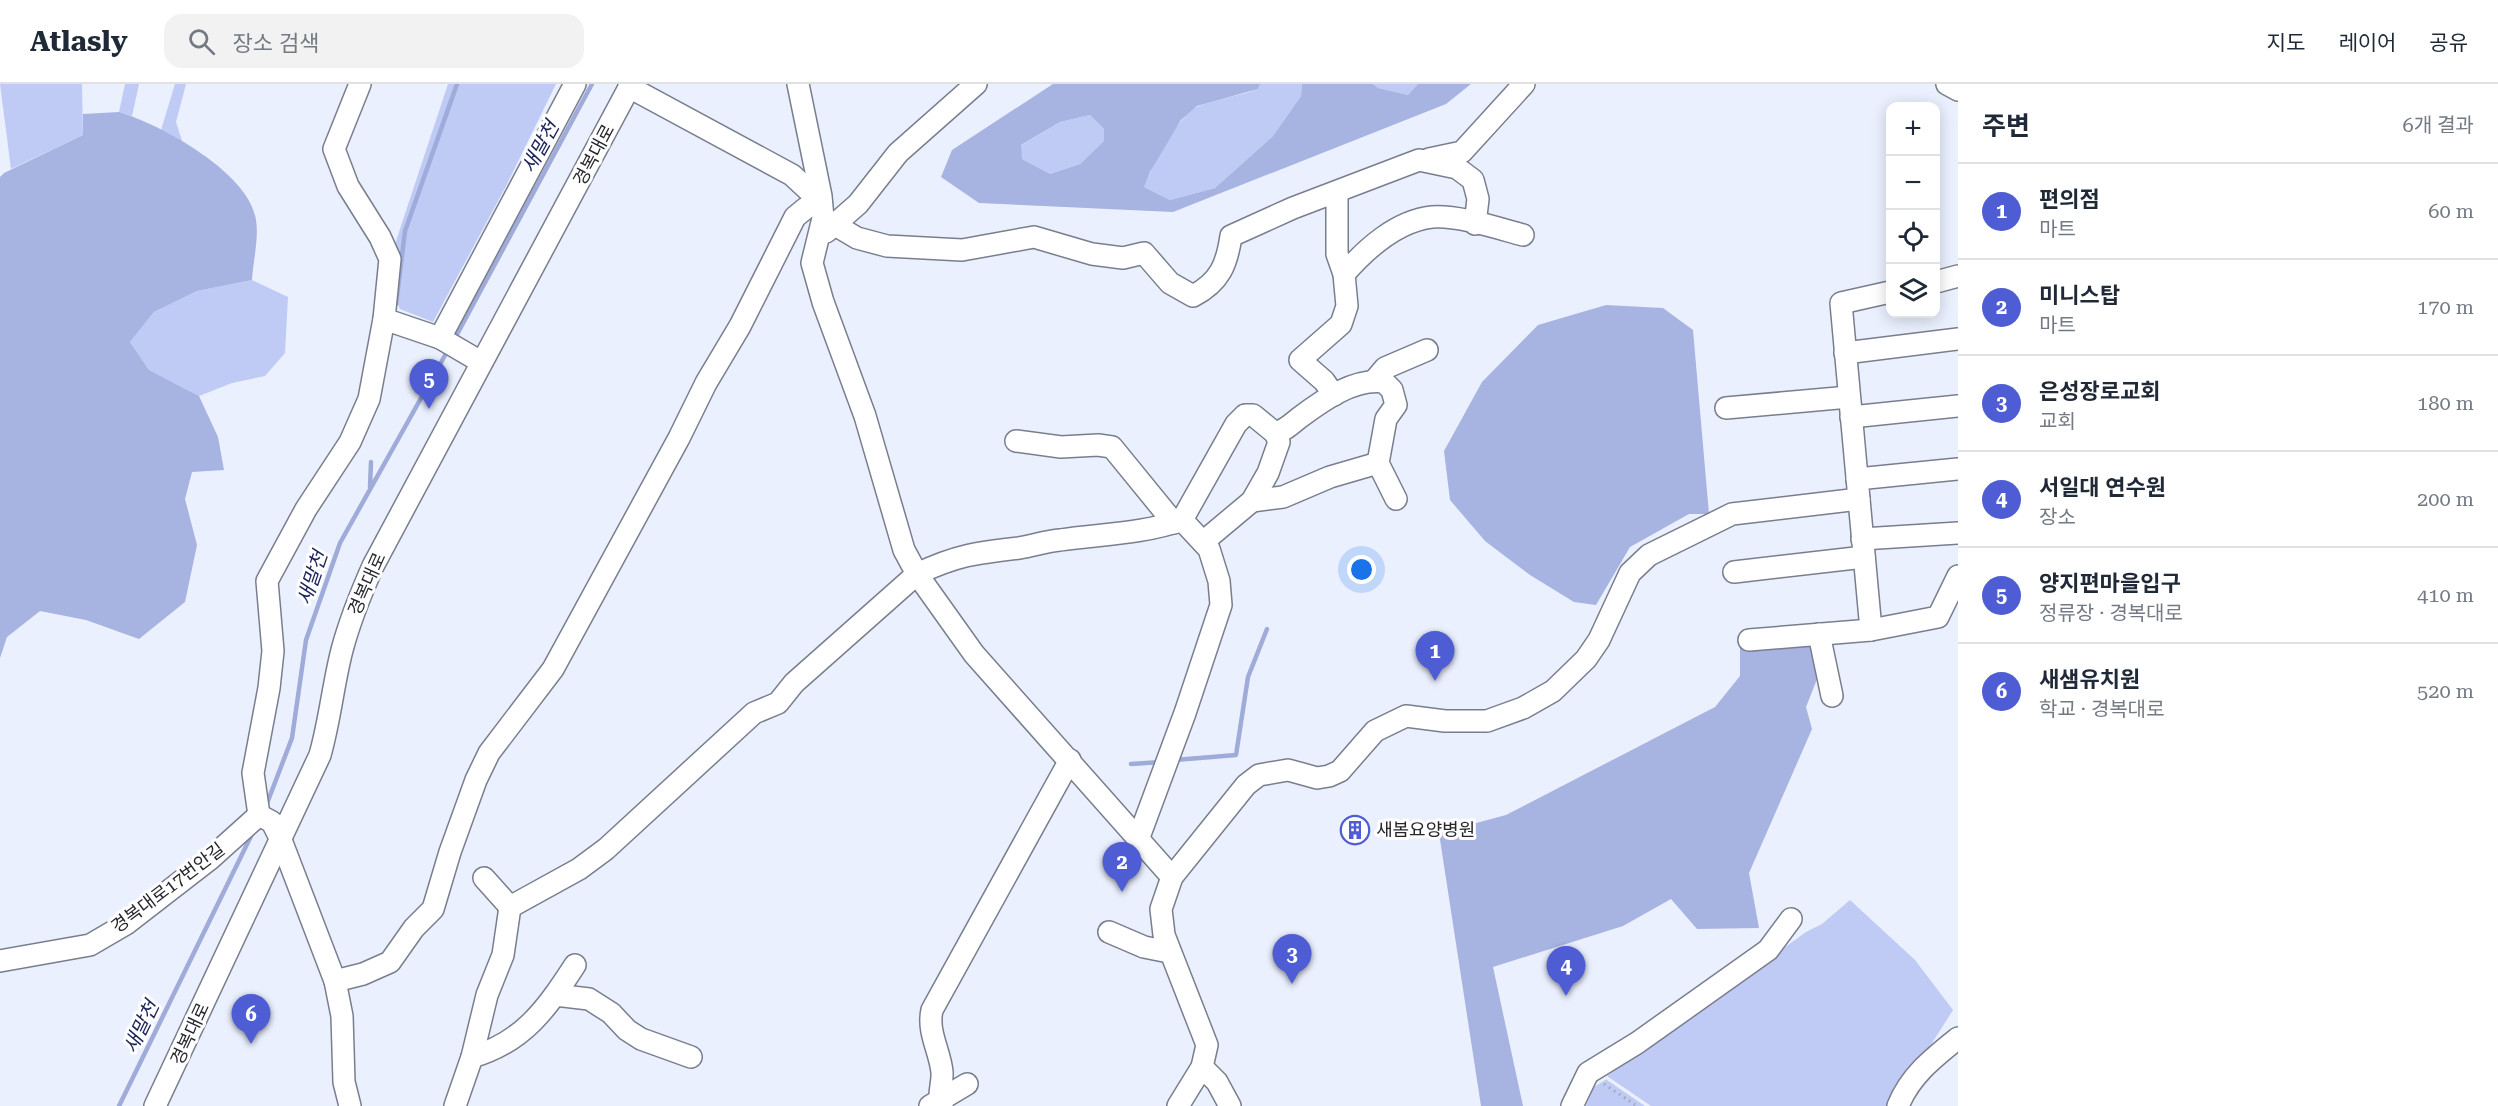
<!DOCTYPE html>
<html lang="ko">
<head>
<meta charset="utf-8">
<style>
	:root { --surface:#fff; --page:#f2f2f3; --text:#1f2937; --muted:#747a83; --line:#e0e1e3; --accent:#4e5dd3 }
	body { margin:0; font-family:"Roboto Serif","Noto Sans KR",serif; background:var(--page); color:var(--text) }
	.controls { position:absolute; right:18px; top:18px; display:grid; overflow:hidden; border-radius:12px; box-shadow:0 3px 15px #0003 }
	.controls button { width:54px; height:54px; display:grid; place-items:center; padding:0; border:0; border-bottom:2px solid var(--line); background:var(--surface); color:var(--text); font:30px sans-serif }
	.you { position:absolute; left:1362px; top:486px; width:21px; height:21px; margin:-15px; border:4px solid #fff; border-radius:50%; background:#1a73e8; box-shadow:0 0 0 9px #1a73e833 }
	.badge { display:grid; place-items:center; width:39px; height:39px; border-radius:50%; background:var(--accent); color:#fff; font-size:20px; font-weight:700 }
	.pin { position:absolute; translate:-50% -50px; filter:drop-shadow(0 2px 3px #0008) }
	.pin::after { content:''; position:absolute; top:32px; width:21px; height:18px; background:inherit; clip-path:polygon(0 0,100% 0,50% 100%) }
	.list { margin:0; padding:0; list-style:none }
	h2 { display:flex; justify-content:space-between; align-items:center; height:78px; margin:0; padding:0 24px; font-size:26px }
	h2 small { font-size:20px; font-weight:400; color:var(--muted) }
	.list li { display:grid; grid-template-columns:39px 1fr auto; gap:18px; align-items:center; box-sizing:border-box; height:96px; padding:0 24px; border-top:2px solid var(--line) }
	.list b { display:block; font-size:22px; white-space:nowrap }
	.list p { margin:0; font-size:20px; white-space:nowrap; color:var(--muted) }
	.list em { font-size:20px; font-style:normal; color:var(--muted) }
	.icon { flex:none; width:33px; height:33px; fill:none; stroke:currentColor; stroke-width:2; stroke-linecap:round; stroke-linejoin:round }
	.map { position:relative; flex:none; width:1958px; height:1022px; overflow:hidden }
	header { display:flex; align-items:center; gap:36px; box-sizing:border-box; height:84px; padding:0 30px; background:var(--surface); border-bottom:2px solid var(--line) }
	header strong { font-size:28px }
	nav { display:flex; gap:33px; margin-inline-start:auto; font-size:21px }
	.search { width:420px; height:54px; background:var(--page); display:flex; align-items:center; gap:15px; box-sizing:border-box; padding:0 21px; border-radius:18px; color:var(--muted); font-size:22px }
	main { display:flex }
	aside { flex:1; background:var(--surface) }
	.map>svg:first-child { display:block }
</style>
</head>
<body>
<header>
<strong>Atlasly</strong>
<div class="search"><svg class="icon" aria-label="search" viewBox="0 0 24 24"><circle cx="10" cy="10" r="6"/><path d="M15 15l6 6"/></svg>장소 검색</div>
<nav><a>지도</a><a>레이어</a><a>공유</a></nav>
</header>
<main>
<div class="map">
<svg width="1958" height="1022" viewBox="0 0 1958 1022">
	<rect width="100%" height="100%" fill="#ebf0ff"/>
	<g fill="#bfcaf5">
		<polygon points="0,0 82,0 83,51 11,85"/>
		<polygon points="125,0 139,0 132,32 119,28"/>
		<polygon points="175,0 186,0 176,38 183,60 161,46"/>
		<polygon points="448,0 556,0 506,102 433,238 400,225 394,212 396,157"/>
		<path d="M 1260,0 L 1302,0 L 1301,12 L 1273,52 L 1215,104 L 1170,116 L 1144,103 C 1151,84 1180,28 1199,22 C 1218,15 1239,12 1258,5 Z"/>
		<polygon points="1373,0 1418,0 1408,11 1378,4"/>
		<polygon points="1090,31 1104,45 1104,57 1080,80 1050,90 1022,75 1020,62 1060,38"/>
		<polygon points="252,196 288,213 285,269 265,292 232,299 199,312 149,286 130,258 154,228 197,207"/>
		<polygon points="1850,816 1915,876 1953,926 1892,1022 1651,1022 1607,992 1806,848 1822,840"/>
		<polygon points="1607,995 1607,996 1645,1022 1586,1022 1594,1003"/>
	</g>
	<g fill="#a7b3e1" fill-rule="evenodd">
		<path d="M 1053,0 L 1260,0 L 1258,5 L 1197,22 L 1181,36 L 1150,88 L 1144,103 L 1170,116 L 1215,104 L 1273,52 L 1301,12 L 1302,0 L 1373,0 L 1378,4 L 1408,11 L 1418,0 L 1471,0 L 1446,20 L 1173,128 L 979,119 L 941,93 L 952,66 ZM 1090,31 L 1104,45 L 1104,57 L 1080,80 L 1050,90 L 1022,75 L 1021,61 L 1060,38 Z"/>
		<path d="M 119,28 C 160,40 250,89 256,136 C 259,154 253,178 252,196 L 197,207 L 154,228 L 130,258 L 149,286 L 199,312 L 218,353 L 224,386 L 192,388 L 185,415 L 197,461 L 185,518 L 139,555 L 86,536 L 40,527 L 7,553 L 0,574 L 0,93 L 4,89 L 83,51 L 83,30 Z"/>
		<polygon points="1606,221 1663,224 1693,246 1709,430 1689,430 1630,463 1596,521 1574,518 1530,491 1485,457 1450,416 1444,367 1482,298 1538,241"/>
		<polygon points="1814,556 1821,585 1806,623 1812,645 1749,789 1759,844 1697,845 1671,815 1623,842 1493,883 1523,1022 1481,1022 1439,749 1506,731 1715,623 1740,592 1740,562"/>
	</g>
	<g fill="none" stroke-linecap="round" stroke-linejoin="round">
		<g stroke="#9fabd8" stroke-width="4.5">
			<polyline points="396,220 405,147 457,0"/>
			<polyline points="454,256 592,0"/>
			<polyline points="370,403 371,378"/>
			<polyline points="1175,676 1236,671 1248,593 1267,545"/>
			<polyline points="1131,680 1161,678"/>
			<polyline points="266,722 292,654 306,556 340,459 448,266"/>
			<polyline points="119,1022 253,748"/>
		</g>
		<g stroke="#797e8e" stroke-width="24">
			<g id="minor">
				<polyline points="798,0 821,112 823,134 812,179 823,218 865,332 904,466 917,490 974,570 1172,793"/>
				<polyline points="1947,0 1958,6"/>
				<polyline points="1429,75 1462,68 1524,0"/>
				<path d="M 835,141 L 857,154 L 887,162 L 962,166 L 1034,153 L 1092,170 L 1123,174 L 1144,169 L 1170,199 L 1193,212 C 1220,198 1227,180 1231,152 L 1293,124 L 1419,76 L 1457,84 L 1473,96 L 1478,115 L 1475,140"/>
				<polyline points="826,148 858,120 898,69 976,0"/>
				<path d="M 1344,190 C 1366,165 1396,137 1432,133 C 1458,131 1497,144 1523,151"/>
				<polyline points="1936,198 1958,192"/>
				<polyline points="384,235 440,254 481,278"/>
				<polyline points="440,254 575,0"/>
				<polyline points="1845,269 1958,255"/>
				<polyline points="1374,297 1385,284 1427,266"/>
				<polyline points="1334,311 1324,297 1300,276 1341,240 1347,222 1344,190 1337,170 1337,108"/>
				<polyline points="1726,324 1849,313"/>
				<polyline points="1851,333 1958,322"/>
				<path d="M 1275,349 C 1286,346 1290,341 1299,334 C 1323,316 1354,294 1384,298 L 1392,306 L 1396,321 L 1386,335 L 1378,379 L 1396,415"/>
				<polyline points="1016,357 1061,363 1098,361 1112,363 1174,439"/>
				<polyline points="1857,395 1958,385"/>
				<polyline points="1252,417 1283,413 1330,393 1378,379"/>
				<polyline points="1182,436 1236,340 1245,331 1253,331 1275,349 1279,358 1268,389 1252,417 1203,458"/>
				<polyline points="1862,455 1958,449"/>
				<polyline points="1734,488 1864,473"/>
				<polyline points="1871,546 1938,533 1958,492"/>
				<polyline points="1819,550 1832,612"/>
				<polyline points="1749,556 1871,546 1841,219 1890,208"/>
				<polyline points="259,731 253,689 269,604 273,567 267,497 306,425 350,358 369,315 384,235 390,175 380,153 348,102 334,65 360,0"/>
				<polyline points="259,731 272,738 281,756 335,897 342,932 344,998 350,1022"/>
				<polyline points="484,794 510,823"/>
				<polyline points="1109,848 1144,863 1169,868"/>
				<polyline points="0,877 90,861 126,840 210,775 259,731"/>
				<polyline points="335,897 363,890 390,878 414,844 433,825 450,768 476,696 489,669 553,585 679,354 706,299 740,242 795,133 806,124 821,118 792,91 629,3"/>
				<polyline points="555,911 589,915 611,929 627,946 641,955 691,973"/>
				<path d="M 472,973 C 524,958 547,924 575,881"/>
				<polyline points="1202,983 1217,998 1230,1022"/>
				<path d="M 155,1022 L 320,671 C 330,636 333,601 342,566 C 350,536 361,509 373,482 L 631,0"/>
				<path d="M 455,1022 L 472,973 L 487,911 L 503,871 L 510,823 L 579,785 L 606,765 L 754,629 L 778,619 L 794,599 L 917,490 C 957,471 976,469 1019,464 C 1033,462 1046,457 1060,456 C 1101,450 1142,450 1182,436 L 1209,465 L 1219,497 L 1221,521 L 1185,629 L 1139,753"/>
				<polyline points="930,1022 967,1000"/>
				<path d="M 942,1022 C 937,1012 943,999 942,988 C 940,967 927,948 932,926 L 1070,676"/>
				<polyline points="1178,1022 1202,983 1207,961 1164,851 1161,825 1172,793 1246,701 1259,691 1288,686 1317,694 1329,692 1340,687 1375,647 1406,632 1445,637 1487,637 1523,624 1553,607 1586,575 1599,556 1630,489 1649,471 1732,430 1859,415"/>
				<polyline points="1572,1022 1588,989 1637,959 1768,866 1791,835"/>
				<path d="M 1898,1022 C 1910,992 1933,974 1958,954"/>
			</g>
		</g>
		<polyline stroke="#a2a6b2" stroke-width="3" stroke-dasharray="1.5 4.5" stroke-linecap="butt" points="1604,1000 1637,1022"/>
		<use href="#minor" stroke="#fff" stroke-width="21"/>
	</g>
	<defs>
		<g id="building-ring" transform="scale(1.5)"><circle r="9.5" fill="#fefefe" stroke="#4e5dd3" stroke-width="1.5"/><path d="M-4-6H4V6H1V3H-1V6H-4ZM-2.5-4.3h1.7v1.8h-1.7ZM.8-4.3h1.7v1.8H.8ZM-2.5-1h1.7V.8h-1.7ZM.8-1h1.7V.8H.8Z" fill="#4e5dd3"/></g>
	</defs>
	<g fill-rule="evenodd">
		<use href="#building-ring" x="1355" y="746"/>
	</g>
	<g text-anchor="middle" stroke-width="6" stroke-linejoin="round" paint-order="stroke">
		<g font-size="18" fill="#24262c" stroke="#fefefe">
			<text transform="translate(594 71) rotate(-62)" y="6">경복대로</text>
			<text transform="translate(367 500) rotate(-66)" y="6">경복대로</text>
			<text transform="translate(168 804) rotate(-37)" y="6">경복대로17번안길</text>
			<text transform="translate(190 950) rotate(-65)" y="6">경복대로</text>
		</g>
		<g font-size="18" fill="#24262c" stroke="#fefefe" text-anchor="start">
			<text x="1376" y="752">새봄요양병원</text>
		</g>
		<g font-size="20" font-style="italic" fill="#1c2359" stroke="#fefefe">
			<text transform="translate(540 63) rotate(-61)" y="7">새말천</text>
			<text transform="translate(312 494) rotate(-71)" y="7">새말천</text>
			<text transform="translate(141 943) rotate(-64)" y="7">새말천</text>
		</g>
	</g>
</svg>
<div class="controls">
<button>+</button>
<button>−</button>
<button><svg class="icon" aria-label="locate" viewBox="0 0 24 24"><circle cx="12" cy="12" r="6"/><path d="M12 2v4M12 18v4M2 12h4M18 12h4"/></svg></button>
<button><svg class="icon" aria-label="layers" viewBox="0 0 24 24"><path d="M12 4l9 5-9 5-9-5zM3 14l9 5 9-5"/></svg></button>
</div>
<div class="you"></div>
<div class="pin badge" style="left:1435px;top:597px">1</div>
<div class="pin badge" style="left:1122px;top:808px">2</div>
<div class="pin badge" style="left:1292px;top:900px">3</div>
<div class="pin badge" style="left:1566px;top:912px">4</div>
<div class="pin badge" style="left:429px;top:325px">5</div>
<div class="pin badge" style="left:251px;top:960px">6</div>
</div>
<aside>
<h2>주변<small>6개 결과</small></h2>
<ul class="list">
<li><span class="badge">1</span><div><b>편의점</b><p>마트</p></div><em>60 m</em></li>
<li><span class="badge">2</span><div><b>미니스탑</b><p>마트</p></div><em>170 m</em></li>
<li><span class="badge">3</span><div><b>은성장로교회</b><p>교회</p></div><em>180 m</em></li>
<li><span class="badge">4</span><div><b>서일대 연수원</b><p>장소</p></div><em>200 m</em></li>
<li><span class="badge">5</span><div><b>양지편마을입구</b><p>정류장 · 경복대로</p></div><em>410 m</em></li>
<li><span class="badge">6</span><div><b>새샘유치원</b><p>학교 · 경복대로</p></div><em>520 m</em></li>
</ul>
</aside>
</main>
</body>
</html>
